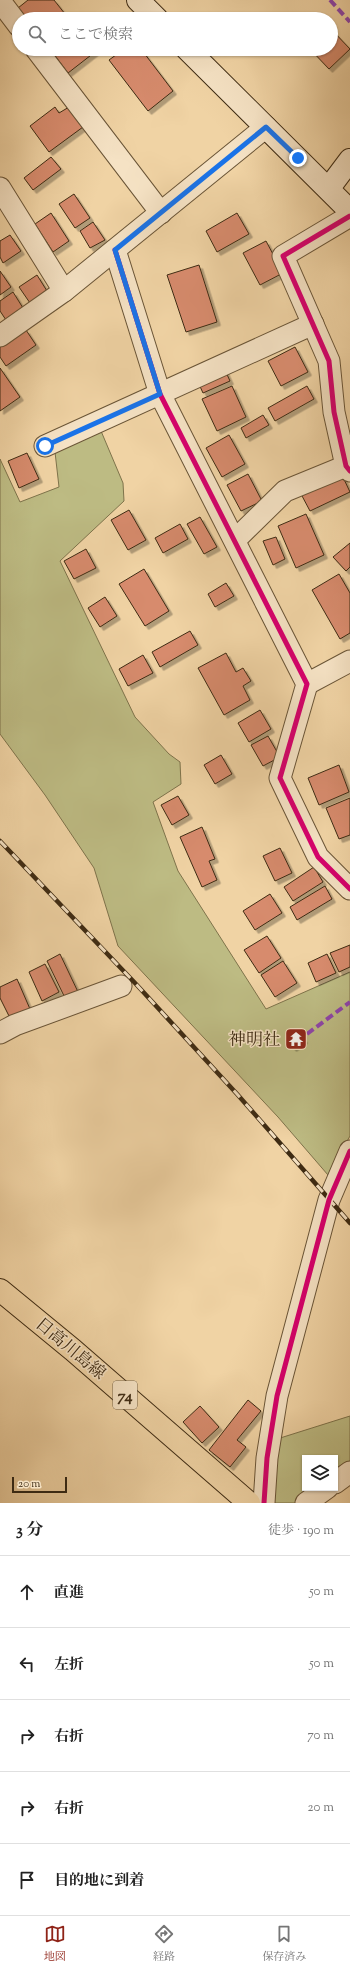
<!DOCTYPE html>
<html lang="ja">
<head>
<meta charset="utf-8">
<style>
	:root { --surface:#fff; --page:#f6f6f6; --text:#222; --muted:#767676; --line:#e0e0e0; --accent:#8f2418 }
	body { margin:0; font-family:"Sorts Mill Goudy","Noto Serif JP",serif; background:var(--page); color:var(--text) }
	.controls { position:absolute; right:12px; bottom:12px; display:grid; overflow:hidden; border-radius:0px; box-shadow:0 1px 3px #0004 }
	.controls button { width:36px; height:36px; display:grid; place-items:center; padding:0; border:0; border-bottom:1px solid var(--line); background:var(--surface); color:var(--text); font:20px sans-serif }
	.scale { position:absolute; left:12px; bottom:10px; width:55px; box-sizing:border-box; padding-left:4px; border:2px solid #3e2b13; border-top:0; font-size:11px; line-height:14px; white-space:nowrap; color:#3e2b13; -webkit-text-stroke:3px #f5e2c4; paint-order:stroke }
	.stop { position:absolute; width:12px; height:12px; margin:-9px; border:3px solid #1a73e8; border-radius:50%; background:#fff }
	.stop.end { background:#1a73e8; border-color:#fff; box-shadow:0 1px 4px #0008 }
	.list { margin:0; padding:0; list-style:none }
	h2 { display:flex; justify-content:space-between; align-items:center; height:52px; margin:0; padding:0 16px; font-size:17px }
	h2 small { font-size:13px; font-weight:400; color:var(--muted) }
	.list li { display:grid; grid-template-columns:26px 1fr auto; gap:12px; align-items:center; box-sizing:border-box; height:72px; padding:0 16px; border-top:1px solid var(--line) }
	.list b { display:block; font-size:15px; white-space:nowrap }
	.list em { font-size:13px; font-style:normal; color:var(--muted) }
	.icon { flex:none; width:22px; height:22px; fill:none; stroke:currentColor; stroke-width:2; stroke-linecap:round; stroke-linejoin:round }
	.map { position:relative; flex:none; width:350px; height:1503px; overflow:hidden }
	.search { position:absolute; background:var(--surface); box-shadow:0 1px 3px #0004; left:12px; right:12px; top:12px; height:44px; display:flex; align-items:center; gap:10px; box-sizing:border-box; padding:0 14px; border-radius:22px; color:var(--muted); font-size:15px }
	.sheet { height:412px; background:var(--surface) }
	nav { display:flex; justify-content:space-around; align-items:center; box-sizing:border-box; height:56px; border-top:1px solid var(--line); background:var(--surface); font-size:11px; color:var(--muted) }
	nav a { display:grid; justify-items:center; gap:2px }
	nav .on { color:var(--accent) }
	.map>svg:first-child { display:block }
</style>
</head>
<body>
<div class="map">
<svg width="350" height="1503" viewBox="0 0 350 1503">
	<defs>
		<filter id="shadow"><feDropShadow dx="3.5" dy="3.5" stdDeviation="0" flood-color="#0004"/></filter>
	</defs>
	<rect width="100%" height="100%" fill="#f0d3a4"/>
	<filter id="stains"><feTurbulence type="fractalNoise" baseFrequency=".005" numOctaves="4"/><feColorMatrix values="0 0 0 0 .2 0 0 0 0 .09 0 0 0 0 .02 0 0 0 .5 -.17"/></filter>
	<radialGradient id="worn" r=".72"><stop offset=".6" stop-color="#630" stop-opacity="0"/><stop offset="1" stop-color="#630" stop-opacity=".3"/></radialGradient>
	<g fill="#bdbb83" stroke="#7e734b">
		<polygon points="101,431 123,483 124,501 60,561 135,717 169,754 180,762 181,784 153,802 178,871 266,1009 350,972 350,1136 328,1175 278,1117 118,946 94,868 45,795 0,734 0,459 20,502 59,487 55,452"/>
		<polygon points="350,1416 350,1467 335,1477 335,1458 305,1458 305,1488 319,1488 296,1503 270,1503 277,1439"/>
	</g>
	<g fill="#d78b6d" stroke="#3e2b13" filter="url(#shadow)">
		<polygon points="28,0 54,0 69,19 26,19 18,8"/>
		<polygon points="331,29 350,49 329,69 310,49 331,49"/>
		<polygon points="50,49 92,49 95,52 68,73"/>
		<polygon points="124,49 141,49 173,91 148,111 109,60"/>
		<polygon points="55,107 59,113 69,107 83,127 49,152 30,126"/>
		<polygon points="51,157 61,169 33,190 24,178"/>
		<polygon points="74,194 90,218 75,228 59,204"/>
		<polygon points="51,213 69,241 53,252 35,224"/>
		<polygon points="237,213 249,234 217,252 206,231"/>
		<polygon points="93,222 105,240 90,248 80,231"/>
		<polygon points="10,235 21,251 3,263 0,257 0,241"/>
		<polygon points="266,241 283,273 260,285 243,253"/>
		<polygon points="199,265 217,322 186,332 167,275"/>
		<polygon points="0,271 11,287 0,295"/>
		<polygon points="37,275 47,291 30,303 19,287"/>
		<polygon points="13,292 23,308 6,320 0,311 0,301"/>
		<polygon points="26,330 36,345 6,366 0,357 0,347"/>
		<polygon points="295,347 308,372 281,386 268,361"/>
		<polygon points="0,368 20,397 0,411"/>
		<polygon points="225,370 230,381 203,393 198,382"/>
		<polygon points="232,386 246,417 217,431 202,399"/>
		<polygon points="307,386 314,399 275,421 268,408"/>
		<polygon points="263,415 269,425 246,438 241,428"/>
		<polygon points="229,435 245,464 222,477 206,448"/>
		<polygon points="27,453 39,479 19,488 8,461"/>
		<polygon points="248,474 262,501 241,511 227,485"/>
		<polygon points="342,475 350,492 310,511 301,494"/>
		<polygon points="129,510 146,540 128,550 111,520"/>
		<polygon points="306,514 324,555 296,568 278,526"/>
		<polygon points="200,517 217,547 204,554 187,524"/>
		<polygon points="180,524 188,539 163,553 155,538"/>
		<polygon points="276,537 285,559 273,565 263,541"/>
		<polygon points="350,543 350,567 346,571 333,557"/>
		<polygon points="86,549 96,568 74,579 64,561"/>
		<polygon points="144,569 169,611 145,626 119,584"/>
		<polygon points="339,574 350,593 350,633 340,639 312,590"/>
		<polygon points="226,583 234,596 215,607 208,594"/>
		<polygon points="105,597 117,616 100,627 88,608"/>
		<polygon points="190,631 198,645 160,667 152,652"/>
		<polygon points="226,653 236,672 243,668 251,681 243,686 250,700 224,715 198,668"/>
		<polygon points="143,655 153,673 128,686 119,669"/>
		<polygon points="260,710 271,729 249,742 238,723"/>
		<polygon points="268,736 280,757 263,766 251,745"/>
		<polygon points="221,755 232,774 215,784 204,765"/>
		<polygon points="339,765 349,792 319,805 308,778"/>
		<polygon points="178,796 189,815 172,825 161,805"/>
		<polygon points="350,798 350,835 339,839 326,808"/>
		<polygon points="202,827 215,859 209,861 217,880 202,887 180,837"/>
		<polygon points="280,848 292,873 275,881 263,856"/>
		<polygon points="314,867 323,882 293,901 284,887"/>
		<polygon points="325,886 332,899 297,920 290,907"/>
		<polygon points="270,894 282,913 255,930 243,911"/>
		<polygon points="267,936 281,958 259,973 244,950"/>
		<polygon points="350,945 350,967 339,972 330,953"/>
		<polygon points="60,954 79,994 66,1000 47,961"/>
		<polygon points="327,954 336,973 316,982 308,963"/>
		<polygon points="283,961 297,983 275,997 261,975"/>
		<polygon points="45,964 59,992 42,1001 29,972"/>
		<polygon points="17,979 30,1009 10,1018 0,998 0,987"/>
		<polygon points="299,1032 304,1040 293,1048 287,1041"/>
		<polygon points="248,1400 261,1411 237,1440 246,1447 230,1467 209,1450"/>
		<polygon points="200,1406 219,1427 202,1443 183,1422"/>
	</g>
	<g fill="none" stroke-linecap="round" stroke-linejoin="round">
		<g stroke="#6a5537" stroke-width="23">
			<g id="street">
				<polyline points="0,1 19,26"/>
				<polyline points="36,49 161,213"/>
				<polyline points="0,188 64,291"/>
				<polyline points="350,216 283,256 329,361 334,412 346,466 350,471"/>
				<polyline points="115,250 160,394 307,684 280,778 318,857 350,889"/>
				<polyline points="0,336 64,291 266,127"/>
				<polyline points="45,446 313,324"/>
				<polyline points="235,540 285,491 346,466 350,466"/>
				<polyline points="307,684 350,661"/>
				<polyline points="0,1033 15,1025 121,986"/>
				<polyline points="335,1483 350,1472"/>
				<polyline points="264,1503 267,1458 277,1396 329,1200 350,1151"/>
				<polyline points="306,1503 327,1488"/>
			</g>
		</g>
		<g stroke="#3e2b13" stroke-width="24">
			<g id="secondary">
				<polyline points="138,0 157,19"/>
				<polyline points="187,49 350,211"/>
				<polyline points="329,188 350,160"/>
			</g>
		</g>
		<g stroke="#3e2b13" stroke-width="24">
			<polyline id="primary" points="0,1290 73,1350 249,1503"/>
		</g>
		<use href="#street" stroke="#f5e2c4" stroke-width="21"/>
		<use href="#secondary" stroke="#f5e2c4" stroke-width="22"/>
		<use href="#primary" stroke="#f0d3a4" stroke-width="22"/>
		<g stroke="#3e2b13" stroke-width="4.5">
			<polyline id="rail" points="0,841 135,983 237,1094 350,1223"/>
		</g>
		<use href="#rail" stroke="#f5e2c4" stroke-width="3" stroke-dasharray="9" stroke-linecap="butt"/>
		<g stroke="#8e44ad" stroke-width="4" stroke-dasharray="8 4" stroke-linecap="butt">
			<polyline points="330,0 350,22"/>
			<polyline points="307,1034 350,1002"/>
		</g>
		<g stroke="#f5e2c4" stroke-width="8">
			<g id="cycleway">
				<polyline points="350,216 283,256 329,361 334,412 346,466 350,471"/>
				<polyline points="115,250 160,394 307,684 280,778 318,857 350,889"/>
				<polyline points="264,1503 267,1458 277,1396 329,1200 350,1151"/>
			</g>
		</g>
		<use href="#cycleway" stroke="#d6006c" stroke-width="5"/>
	</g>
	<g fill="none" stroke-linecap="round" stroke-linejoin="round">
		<polyline stroke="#1a73e8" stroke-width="5" points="45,446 160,394 115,250 266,127 298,158"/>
	</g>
	<defs>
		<g id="temple-square" transform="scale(1.15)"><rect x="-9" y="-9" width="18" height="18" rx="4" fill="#8f2418" stroke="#f5e2c4"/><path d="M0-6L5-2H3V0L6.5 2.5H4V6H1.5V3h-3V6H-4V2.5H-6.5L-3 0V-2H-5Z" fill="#fff"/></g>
	</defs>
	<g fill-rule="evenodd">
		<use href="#temple-square" x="296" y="1039"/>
	</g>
	<g text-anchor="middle" stroke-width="3" stroke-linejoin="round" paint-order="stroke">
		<rect fill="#f5e2c4" stroke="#756248" stroke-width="1" x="113" y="1381" width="24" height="28" rx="3"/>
		<g font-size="16" font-weight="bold" fill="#3e2b13">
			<text x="125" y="1401">74</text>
		</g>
		<g font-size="17" fill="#3e2b13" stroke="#f5e2c4" text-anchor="end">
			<text x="280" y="1045">神明社</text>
		</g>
		<g font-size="17" fill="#3e2b13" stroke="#f5e2c4">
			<text transform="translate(71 1348) rotate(40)" y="6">日高川島線</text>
		</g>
	</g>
	<rect width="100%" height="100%" filter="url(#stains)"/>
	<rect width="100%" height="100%" fill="url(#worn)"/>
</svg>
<div class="controls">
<button><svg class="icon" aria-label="layers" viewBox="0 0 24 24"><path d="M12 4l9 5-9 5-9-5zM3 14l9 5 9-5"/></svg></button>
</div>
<div class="scale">20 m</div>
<div class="stop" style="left:45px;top:446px"></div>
<div class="stop end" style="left:298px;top:158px"></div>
<div class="search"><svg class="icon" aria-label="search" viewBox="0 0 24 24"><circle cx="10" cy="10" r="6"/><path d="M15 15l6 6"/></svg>ここで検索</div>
</div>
<section class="sheet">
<h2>3 分<small>徒歩 · 190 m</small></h2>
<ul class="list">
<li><svg class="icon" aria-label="ahead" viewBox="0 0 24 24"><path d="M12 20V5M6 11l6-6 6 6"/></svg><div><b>直進</b></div><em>50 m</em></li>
<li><svg class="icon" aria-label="left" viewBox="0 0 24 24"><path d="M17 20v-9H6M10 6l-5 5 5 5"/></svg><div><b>左折</b></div><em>50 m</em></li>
<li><svg class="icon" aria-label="right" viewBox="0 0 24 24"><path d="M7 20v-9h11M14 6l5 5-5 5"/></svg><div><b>右折</b></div><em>70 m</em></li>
<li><svg class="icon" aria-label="right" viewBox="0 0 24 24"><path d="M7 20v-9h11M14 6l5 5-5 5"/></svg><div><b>右折</b></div><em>20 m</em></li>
<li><svg class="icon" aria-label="arrive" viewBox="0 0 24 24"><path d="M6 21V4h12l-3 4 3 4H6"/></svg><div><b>目的地に到着</b></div></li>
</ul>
</section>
<nav>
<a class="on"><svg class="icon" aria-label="map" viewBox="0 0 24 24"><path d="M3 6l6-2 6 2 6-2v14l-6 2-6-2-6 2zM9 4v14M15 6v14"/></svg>地図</a>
<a><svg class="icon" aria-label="directions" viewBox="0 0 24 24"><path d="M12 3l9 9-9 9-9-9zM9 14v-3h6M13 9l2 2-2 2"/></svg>経路</a>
<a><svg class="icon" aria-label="saved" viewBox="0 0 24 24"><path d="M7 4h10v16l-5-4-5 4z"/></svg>保存済み</a>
</nav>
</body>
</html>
